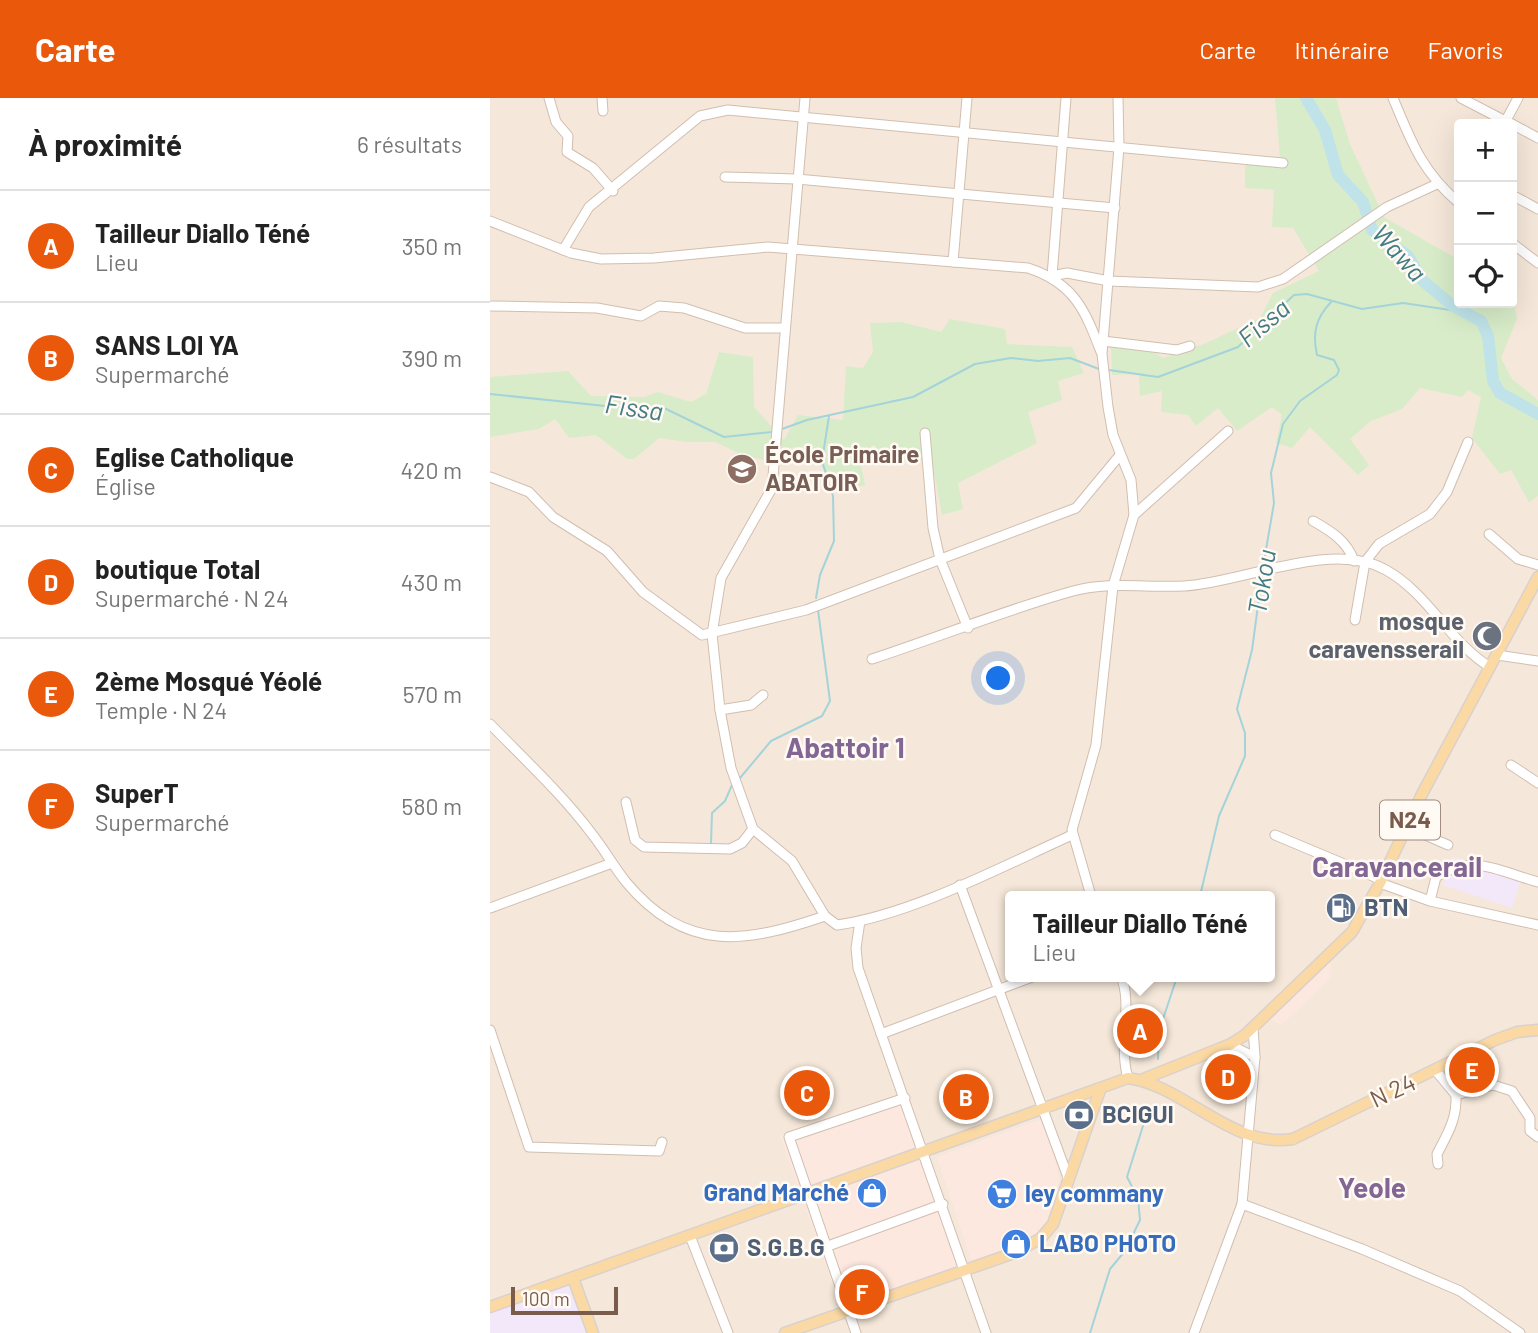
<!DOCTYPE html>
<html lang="fr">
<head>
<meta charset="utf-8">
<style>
	:root { --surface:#fff; --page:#f6f6f6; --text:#222; --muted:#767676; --line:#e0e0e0; --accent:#ea580c }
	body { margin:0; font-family:Barlow,sans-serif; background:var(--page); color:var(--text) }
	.controls { position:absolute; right:21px; top:21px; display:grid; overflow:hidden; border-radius:7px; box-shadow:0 7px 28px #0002 }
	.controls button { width:63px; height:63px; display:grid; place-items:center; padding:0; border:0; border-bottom:2px solid var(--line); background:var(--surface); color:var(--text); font:35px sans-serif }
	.scale { position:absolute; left:21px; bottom:18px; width:107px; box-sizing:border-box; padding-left:7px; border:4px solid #7a5c4d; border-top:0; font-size:19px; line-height:24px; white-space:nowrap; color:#7a5c4d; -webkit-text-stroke:5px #fffaf3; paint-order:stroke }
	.you { position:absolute; left:509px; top:581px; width:24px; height:24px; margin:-18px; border:5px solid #fff; border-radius:50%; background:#1a73e8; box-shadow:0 0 0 10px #1a73e833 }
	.badge { display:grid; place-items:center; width:46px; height:46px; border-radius:50%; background:var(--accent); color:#fff; font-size:23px; font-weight:700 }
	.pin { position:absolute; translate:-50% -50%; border:4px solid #fff; box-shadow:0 2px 7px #0006 }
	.popup { position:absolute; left:515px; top:793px; width:270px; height:91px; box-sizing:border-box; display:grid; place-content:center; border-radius:7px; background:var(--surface); filter:drop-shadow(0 2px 5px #0005); font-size:23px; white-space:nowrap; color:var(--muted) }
	.popup b { font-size:26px; color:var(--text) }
	.popup::after { content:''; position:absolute; left:50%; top:100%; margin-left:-14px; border:14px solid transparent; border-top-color:var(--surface) }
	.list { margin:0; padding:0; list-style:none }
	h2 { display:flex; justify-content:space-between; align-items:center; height:91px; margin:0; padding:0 28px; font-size:30px }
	h2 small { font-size:23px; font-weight:400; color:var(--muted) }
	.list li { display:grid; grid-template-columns:46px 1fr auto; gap:21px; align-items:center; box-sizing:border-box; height:112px; padding:0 28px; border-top:2px solid var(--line) }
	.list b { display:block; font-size:26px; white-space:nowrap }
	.list p { margin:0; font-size:23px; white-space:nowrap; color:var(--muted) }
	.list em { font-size:23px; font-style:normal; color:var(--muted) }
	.icon { flex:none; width:38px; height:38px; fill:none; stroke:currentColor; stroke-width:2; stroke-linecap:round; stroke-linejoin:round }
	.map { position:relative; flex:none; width:1048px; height:1235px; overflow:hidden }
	header { display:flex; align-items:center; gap:42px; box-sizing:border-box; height:98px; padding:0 35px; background:var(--accent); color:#fff }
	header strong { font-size:33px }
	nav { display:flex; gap:38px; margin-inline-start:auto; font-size:24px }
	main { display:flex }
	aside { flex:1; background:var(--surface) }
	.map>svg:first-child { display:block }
</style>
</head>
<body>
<header>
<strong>Carte</strong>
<nav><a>Carte</a><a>Itinéraire</a><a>Favoris</a></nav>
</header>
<main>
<aside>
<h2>À proximité<small>6 résultats</small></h2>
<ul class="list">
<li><span class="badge">A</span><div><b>Tailleur Diallo Téné</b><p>Lieu</p></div><em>350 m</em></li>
<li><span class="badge">B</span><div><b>SANS LOI YA</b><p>Supermarché</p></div><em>390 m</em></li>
<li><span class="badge">C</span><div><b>Eglise Catholique</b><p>Église</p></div><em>420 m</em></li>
<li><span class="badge">D</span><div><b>boutique Total</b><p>Supermarché · N 24</p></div><em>430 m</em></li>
<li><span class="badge">E</span><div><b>2ème Mosqué Yéolé</b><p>Temple · N 24</p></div><em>570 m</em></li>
<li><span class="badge">F</span><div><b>SuperT</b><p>Supermarché</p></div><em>580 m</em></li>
</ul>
</aside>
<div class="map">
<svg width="1048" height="1235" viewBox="0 0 1048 1235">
	<rect width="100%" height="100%" fill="#fdf6ec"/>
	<path fill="#f5e8da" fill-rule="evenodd" d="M 0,0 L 1048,0 L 1048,1235 L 0,1235 ZM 969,26 L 1022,26 L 1022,205 L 969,205 ZM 520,798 L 780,798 L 780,879 L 520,879 Z"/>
	<g fill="#fde8e0">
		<polygon points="840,865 841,878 810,910 790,927 779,920"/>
		<polygon points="418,994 477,1169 353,1215 290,1037"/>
		<polygon points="552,1021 563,1050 569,1082 562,1110 551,1137 482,1164 447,1059"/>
	</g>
	<g fill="#f3e8fa">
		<polygon points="963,759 1031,781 1022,810 953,787"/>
		<polygon points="81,1186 99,1235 0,1235 0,1214"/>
	</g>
	<g fill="#d8ecc9">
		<polygon points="785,0 846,0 860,46 894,119 969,162 969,205 1022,205 1022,194 1027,221 1011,260 1022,281 1048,302 1048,398 1039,404 1021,372 1010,376 982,340 991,299 978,292 972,299 930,290 912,311 881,323 860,341 879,367 868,377 820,329 802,350 786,345 792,317 782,309 747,333 728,310 706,328 698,317 671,314 672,293 650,298 649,276 622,277 621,248 664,254 673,260 716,245 770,220 783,195 829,173 803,130 782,129 784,92 755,90 755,64 790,60"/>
		<path d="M 460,221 L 515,231 L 517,246 L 582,249 L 594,275 L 568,283 L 572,302 L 538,314 L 547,345 L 468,385 L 473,411 L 452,417 L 442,364 L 395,362 L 384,347 L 369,356 L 375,387 L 348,394 C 341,376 326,368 322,348 L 298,350 L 298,368 L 253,357 L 225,344 L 196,344 L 169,340 L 144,361 L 137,361 L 106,337 L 79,340 L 65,321 L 49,331 L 0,339 L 0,279 L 78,273 L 101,298 L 154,299 L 168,294 L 201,304 L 216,296 L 229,254 L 263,259 L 264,309 L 294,342 L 308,317 L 353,322 L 356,268 L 373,270 L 383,254 L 380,225 L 412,224 L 451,234 Z"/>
	</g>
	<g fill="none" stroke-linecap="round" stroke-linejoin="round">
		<g stroke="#a5d3da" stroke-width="2">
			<polyline points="619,272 668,279 748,249 804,197 817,196 872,211 913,205 974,214"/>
			<polyline points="0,296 125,309 174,310 234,339 282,334"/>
			<polyline points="292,331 317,322 423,299 485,266 521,260 548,263 580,260 609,271"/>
			<path d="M 773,469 L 784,405 L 781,375 L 793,326 L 810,303 L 847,277 L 849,272 L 844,262 L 827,257 C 822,235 826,220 841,204"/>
			<polyline points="326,500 330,477 344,443 343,398 332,363 339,318"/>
			<polyline points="250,680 281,643 332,618 340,603 328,512"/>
			<polyline points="221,746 222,715 235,703 242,687"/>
			<polyline points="710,798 729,718 755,658 755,635 747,611 762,552 772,478"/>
			<polyline points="668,961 669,933 687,879"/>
			<polyline points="600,1235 620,1171 635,1153 650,1122 648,1100 637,1079 657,1015"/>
		</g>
		<polyline stroke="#bfe3e8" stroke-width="12" points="816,0 835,32 848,77 873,104 882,132 918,158 933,183 963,208 991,223 998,238 1003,283 1010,295 1048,316"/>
		<g stroke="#d1beb0" stroke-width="11">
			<g id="minor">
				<polyline points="59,0 66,24 78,38 77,54 103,70 123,93"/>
				<polyline points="112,0 113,13"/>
				<path d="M 315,0 L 282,390 L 231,480 L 222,536 L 230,612 L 241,670 L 263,731 L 302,763 L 335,818 L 347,827 C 421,817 513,768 582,737"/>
				<polyline points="576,0 562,178 577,175 619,183 768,189 793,181 897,109 947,86"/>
				<path d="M 903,0 C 921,43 932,74 969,105"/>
				<polyline points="971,0 1021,26"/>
				<polyline points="1014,26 1028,0"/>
				<polyline points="1022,26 1048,40"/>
				<polyline points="235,79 307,81 625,110"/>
				<polyline points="1022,97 1048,111"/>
				<path d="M 0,123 L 81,155 L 111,161 L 164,160 L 278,149 L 538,170 C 584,185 595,212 611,254"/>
				<polyline points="1022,145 1048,165"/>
				<polyline points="73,152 99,109 210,18 238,12 793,65"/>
				<polyline points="463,164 477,0"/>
				<polyline points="0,208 107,210 151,218 169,208 194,210 255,230 295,230"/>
				<polyline points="613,243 687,252 700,248"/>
				<polyline points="435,335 443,430 450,461 478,530"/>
				<polyline points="0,379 39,394 63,419 117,453 153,494 212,537 316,512 586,410 630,357"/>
				<polyline points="644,417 738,333"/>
				<path d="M 823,423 C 841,433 857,443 864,463"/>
				<polyline points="999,436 1028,461 1048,467"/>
				<polyline points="865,522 875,464 889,446 940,416 957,394 978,344"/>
				<polyline points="1007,557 1048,563"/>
				<path d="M 382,561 C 449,539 515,512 583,493 C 619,483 657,490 694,488 C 752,485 842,441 896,472 C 939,496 959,544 1000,569"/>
				<polyline points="230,612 261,607 273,597"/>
				<path d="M 0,626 C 35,662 72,696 102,736 C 114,751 124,769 136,784 C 196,856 256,845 335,818"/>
				<polyline points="1021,667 1048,685"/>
				<polyline points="136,704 145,742 154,749 240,751 252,745 263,731"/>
				<polyline points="917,729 958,747"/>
				<polyline points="785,737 892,782"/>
				<polyline points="890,785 940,803 1048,827"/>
				<polyline points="470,787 579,1082"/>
				<polyline points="601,798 582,732 606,647 623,488 644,417 641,382 623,337 618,309 612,256 629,49 628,0"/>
				<path d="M 940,803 L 946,779 C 983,755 1008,773 1048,784"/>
				<polyline points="0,810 122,765"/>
				<polyline points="370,823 366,850 368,870 496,1235"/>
				<path d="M 631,879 C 643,905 628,947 638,980"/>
				<polyline points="0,932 39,1049 169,1053 172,1044"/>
				<polyline points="391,936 542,879"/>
				<polyline points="740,947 765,959"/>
				<polyline points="946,973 966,997 1003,987 1022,993 1040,1020 1040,1033 1048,1039"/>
				<path d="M 948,1066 L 947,1056 C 958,1035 967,1021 966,997"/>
				<polyline points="752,1106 872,1151 970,1193 1030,1235"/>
				<polyline points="200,1138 238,1235"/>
				<polyline points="338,1148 453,1106"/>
				<polyline points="366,1235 299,1039 415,1000"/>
				<polyline points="704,1235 752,1106 765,959 763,930"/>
			</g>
		</g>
		<g stroke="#dad1cd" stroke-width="13">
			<g id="major">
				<polyline points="651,982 741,946 755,937 862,834 890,785 932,696 1048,479"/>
				<polyline points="83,1180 103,1235"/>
				<path d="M 0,1209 L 638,980 C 696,988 741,1051 803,1041 L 1005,942 L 1027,934 L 1048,932"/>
				<polyline points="295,1235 527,1154 551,1140 563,1126 610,992"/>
			</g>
		</g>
		<use href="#minor" stroke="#fff" stroke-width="9"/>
		<use href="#major" stroke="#fbd9a5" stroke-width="10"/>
	</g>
	<defs>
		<g id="school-disc" transform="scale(1.575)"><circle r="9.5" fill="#8d6e63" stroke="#fffaf3"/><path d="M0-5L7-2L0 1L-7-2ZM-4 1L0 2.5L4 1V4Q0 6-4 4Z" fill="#fff"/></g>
		<g id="mosque-disc" transform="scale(1.575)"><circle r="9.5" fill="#6b7280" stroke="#fffaf3"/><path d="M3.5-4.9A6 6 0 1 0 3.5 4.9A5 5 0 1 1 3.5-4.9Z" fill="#fff"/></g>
		<g id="fuel-disc" transform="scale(1.575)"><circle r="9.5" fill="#5c6f8a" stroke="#fffaf3"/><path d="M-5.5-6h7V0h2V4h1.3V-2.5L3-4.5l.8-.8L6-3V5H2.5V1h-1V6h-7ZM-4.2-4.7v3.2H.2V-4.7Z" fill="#fff"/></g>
		<g id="bank-disc" transform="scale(1.575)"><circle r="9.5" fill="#5c6f8a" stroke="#fffaf3"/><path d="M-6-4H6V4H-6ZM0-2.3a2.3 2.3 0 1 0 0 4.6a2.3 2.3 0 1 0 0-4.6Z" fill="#fff"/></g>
		<g id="shop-disc" transform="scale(1.575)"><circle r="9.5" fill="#3f7fe0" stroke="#fffaf3"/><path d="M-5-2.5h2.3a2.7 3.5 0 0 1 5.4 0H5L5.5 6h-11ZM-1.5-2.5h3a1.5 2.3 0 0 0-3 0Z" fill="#fff"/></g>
		<g id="supermarket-disc" transform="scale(1.575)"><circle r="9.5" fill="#3f7fe0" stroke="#fffaf3"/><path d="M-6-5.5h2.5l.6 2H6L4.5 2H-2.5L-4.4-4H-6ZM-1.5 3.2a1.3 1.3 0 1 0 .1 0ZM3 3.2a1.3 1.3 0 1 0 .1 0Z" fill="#fff"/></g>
	</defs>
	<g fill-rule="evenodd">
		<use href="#school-disc" x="252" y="371"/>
		<use href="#mosque-disc" x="997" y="538"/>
		<use href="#fuel-disc" x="851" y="810"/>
		<use href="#bank-disc" x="589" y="1017"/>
		<use href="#shop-disc" x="382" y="1095"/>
		<use href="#supermarket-disc" x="512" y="1096"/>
		<use href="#shop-disc" x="526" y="1146"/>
		<use href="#bank-disc" x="234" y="1150"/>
	</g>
	<g text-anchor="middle" stroke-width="5" stroke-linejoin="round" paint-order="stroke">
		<rect fill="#fffaf3" stroke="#a28b7f" stroke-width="2" x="890" y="702.5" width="60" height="39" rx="5"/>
		<g font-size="23" font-weight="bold" fill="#7a5c4d">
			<text x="920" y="730">N24</text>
		</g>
		<g font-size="24" font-weight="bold" fill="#785e54" stroke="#fffaf3" text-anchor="start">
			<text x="275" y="365">École Primaire<tspan x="275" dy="28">ABATOIR</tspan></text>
		</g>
		<g font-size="24" font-weight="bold" fill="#5b616d" stroke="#fffaf3" text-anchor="end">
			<text x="974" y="532">mosque<tspan x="974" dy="28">caravensserail</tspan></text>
		</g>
		<g font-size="24" font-weight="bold" fill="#4e5e75" stroke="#fffaf3" text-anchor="start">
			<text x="874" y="818">BTN</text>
			<text x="612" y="1025">BCIGUI</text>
			<text x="257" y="1158">S.G.B.G</text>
		</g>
		<g font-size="24" fill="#7a5c4d" stroke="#fffaf3">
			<text transform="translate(903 993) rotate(-25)" y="8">N 24</text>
		</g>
		<g font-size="24" font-weight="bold" fill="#366cbe" stroke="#fffaf3" text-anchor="start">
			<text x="359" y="1103" text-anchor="end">Grand Marché</text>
			<text x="535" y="1104">ley commany</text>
			<text x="549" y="1154">LABO PHOTO</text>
		</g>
		<g font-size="26" font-style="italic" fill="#437c86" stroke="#fffaf3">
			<text transform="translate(909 155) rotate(48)" y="9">Wawa</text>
			<text transform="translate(774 225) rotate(-40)" y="9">Fissa</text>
			<text transform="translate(144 310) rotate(8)" y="9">Fissa</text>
			<text transform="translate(772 484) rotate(-81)" y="9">Tokou</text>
		</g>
		<g font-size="28" font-weight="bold" fill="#846695" stroke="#fffaf3">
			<text x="355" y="660">Abattoir 1</text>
			<text x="907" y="779">Caravancerail</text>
			<text x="882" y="1100">Yeole</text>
		</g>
	</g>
</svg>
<div class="controls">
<button>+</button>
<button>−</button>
<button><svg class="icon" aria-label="locate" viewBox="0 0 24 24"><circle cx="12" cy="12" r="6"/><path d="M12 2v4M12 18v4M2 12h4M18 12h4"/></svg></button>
</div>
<div class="scale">100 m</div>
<div class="you"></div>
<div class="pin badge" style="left:650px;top:933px">A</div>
<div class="popup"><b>Tailleur Diallo Téné</b>Lieu</div>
<div class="pin badge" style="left:476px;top:999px">B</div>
<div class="pin badge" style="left:317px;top:995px">C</div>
<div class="pin badge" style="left:738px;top:979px">D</div>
<div class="pin badge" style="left:982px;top:972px">E</div>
<div class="pin badge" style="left:372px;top:1194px">F</div>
</div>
</main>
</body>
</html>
